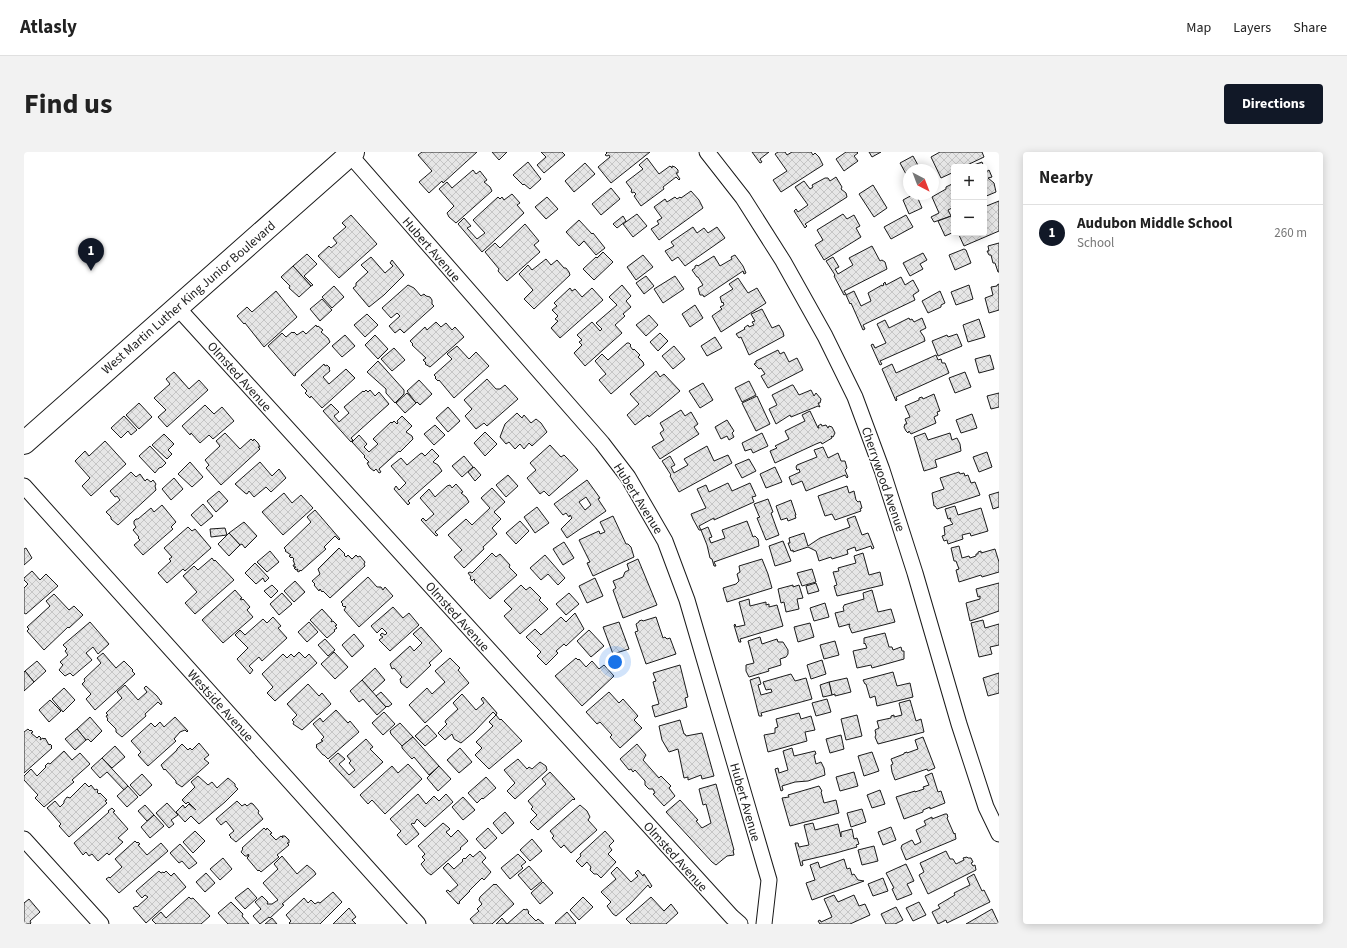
<!DOCTYPE html>
<html lang="en">
<head>
<meta charset="utf-8">
<style>
	:root { --surface:#fff; --page:#f2f2f2; --text:#222; --muted:#767676; --line:#e0e0e0; --accent:#111827 }
	body { margin:0; font-family:"Source Sans 3",sans-serif; background:var(--page); color:var(--text) }
	.controls { position:absolute; right:12px; top:12px; display:grid; overflow:hidden; border-radius:4px; box-shadow:0 2px 10px #0003 }
	.controls button { width:36px; height:36px; display:grid; place-items:center; padding:0; border:0; border-bottom:1px solid var(--line); background:var(--surface); color:var(--text); font:20px sans-serif }
	.compass { position:absolute; left:879px; top:12px; width:36px; height:36px; border-radius:50%; background:var(--surface); box-shadow:0 2px 10px #0003; rotate:138deg }
	.you { position:absolute; left:591px; top:510px; width:14px; height:14px; margin:-10px; border:3px solid #fff; border-radius:50%; background:#1a73e8; box-shadow:0 0 0 6px #1a73e833 }
	.badge { display:grid; place-items:center; width:26px; height:26px; border-radius:50%; background:var(--accent); color:#fff; font-size:13px; font-weight:700 }
	.pin { position:absolute; translate:-50% -33px; filter:drop-shadow(0 1px 2px #0008) }
	.pin::after { content:''; position:absolute; top:21px; width:14px; height:12px; background:inherit; clip-path:polygon(0 0,100% 0,50% 100%) }
	.list { margin:0; padding:0; list-style:none }
	h2 { display:flex; justify-content:space-between; align-items:center; height:52px; margin:0; padding:0 16px; font-size:17px }
	h2 small { font-size:13px; font-weight:400; color:var(--muted) }
	.list li { display:grid; grid-template-columns:26px 1fr auto; gap:12px; align-items:center; box-sizing:border-box; height:56px; padding:0 16px; border-top:1px solid var(--line) }
	.list b { display:block; font-size:15px; white-space:nowrap }
	.list p { margin:0; font-size:13px; white-space:nowrap; color:var(--muted) }
	.list em { font-size:13px; font-style:normal; color:var(--muted) }
	.map { position:relative; flex:none; width:975px; height:772px; overflow:hidden; border-radius:4px }
	header { display:flex; align-items:center; gap:24px; box-sizing:border-box; height:56px; padding:0 20px; background:var(--surface); border-bottom:1px solid var(--line) }
	header strong { font-size:19px }
	nav { display:flex; gap:22px; margin-inline-start:auto; font-size:14px }
	.intro { display:flex; align-items:center; justify-content:space-between; box-sizing:border-box; height:96px; padding:0 24px }
	h1 { margin:0; font-size:28px }
	.button { padding:10px 18px; border-radius:4px; background:var(--accent); color:#fff; font-size:14px; font-weight:700 }
	main { display:flex; gap:24px; padding:0 24px }
	aside { flex:1; background:var(--surface); border-radius:4px; box-shadow:0 2px 10px #0003 }
	.map>svg:first-child { display:block }
</style>
</head>
<body>
<header>
<strong>Atlasly</strong>
<nav><a>Map</a><a>Layers</a><a>Share</a></nav>
</header>
<div class="intro"><h1>Find us</h1><a class="button">Directions</a></div>
<main>
<div class="map">
<svg width="975" height="772" viewBox="0 0 975 772">
	<defs>
		<pattern id="building-cross-hatch" width="8" height="8" patternUnits="userSpaceOnUse"><rect width="8" height="8" fill="#e6e6e6"/><path d="M0 0l8 8M0 8l8-8" fill="none" stroke="#c5c5c5"/></pattern>
	</defs>
	<rect width="100%" height="100%" fill="#fff"/>
	<g fill="url(#building-cross-hatch)" stroke="#1a1a1a" fill-rule="evenodd">
		<polygon points="398,0 453,0 419,31 418,29 405,41 395,30 408,19 394,3"/>
		<polygon points="468,0 483,0 475,8"/>
		<polygon points="517,0 538,0 541,3 520,21 513,13 522,5"/>
		<polygon points="582,0 626,0 587,31 574,15 586,5 585,3 583,4 581,3 583,1"/>
		<polygon points="728,0 745,0 736,7 738,10 736,11"/>
		<polygon points="754,0 761,0 763,3 768,0 787,0 789,3 791,1 795,5 799,13 757,40 749,28 763,19 751,2"/>
		<polygon points="822,0 833,0 834,1 830,4 834,9 820,19 812,7"/>
		<polygon points="845,0 857,0 848,5"/>
		<polygon points="916,0 958,0 960,5 939,15 930,15 930,20 917,26 907,5"/>
		<polygon points="889,4 895,15 889,18 885,18 885,20 882,22 876,11"/>
		<polygon points="623,6 635,22 646,14 648,16 648,14 651,15 654,18 654,21 652,21 656,27 655,28 652,25 639,35 640,37 617,54 610,44 612,42 610,40 608,41 607,39 608,38 602,30 619,17 615,13"/>
		<polygon points="504,10 517,27 506,37 500,32 499,33 489,23"/>
		<polygon points="958,10 960,15 948,15 947,14"/>
		<polygon points="561,11 571,22 550,40 541,29"/>
		<polygon points="960,15 962,20 965,18 968,25 964,26 970,31 972,40 960,45"/>
		<polygon points="449,18 452,22 456,19 463,28 460,30 466,35 468,39 432,71 425,65 423,61 430,54 415,37 423,30 428,36"/>
		<polygon points="812,25 818,35 817,37 822,41 823,45 781,72 783,74 781,76 770,59 772,57 774,60 784,53 771,35 780,29 786,37 789,35 788,33 801,26 804,26 806,29"/>
		<polygon points="930,31 930,55 924,58 927,64 910,70 907,65 915,61 908,45 922,37 922,35"/>
		<polygon points="849,33 863,56 850,65 835,42"/>
		<polygon points="587,36 596,47 577,63 568,52"/>
		<polygon points="667,39 675,48 679,56 635,88 627,77 635,72 633,69 638,66 630,55 641,47 643,50 651,45 653,47 656,45 657,46"/>
		<polygon points="488,42 496,51 493,53 500,61 458,100 434,72 440,66 447,74 443,76 453,87 461,81 449,68 474,45 476,47 478,45 480,48"/>
		<polygon points="890,42 892,42 898,56 885,62 879,48"/>
		<polygon points="523,45 534,57 522,67 511,55"/>
		<polygon points="975,49 975,79 940,94 935,83 940,81 960,81 960,55"/>
		<polygon points="613,62 623,74 609,85 599,72"/>
		<polygon points="819,62 823,67 830,63 836,74 832,76 837,85 800,108 791,93 799,88 793,78"/>
		<polygon points="327,63 353,92 315,126 294,104 305,94 307,96 313,91 309,86 322,75 318,71"/>
		<polygon points="882,63 889,75 867,87 860,75"/>
		<polygon points="930,63 930,80 921,84 914,69"/>
		<polygon points="599,64 602,69 593,76 589,72"/>
		<polygon points="555,68 568,82 569,81 581,96 572,103 560,89 555,94 542,80"/>
		<polygon points="501,72 515,89 510,93 516,100 483,129 474,119 475,117 461,100 471,91 476,96"/>
		<polygon points="669,75 673,81 680,76 684,81 693,75 701,86 661,114 654,105 648,109 641,99 650,94 647,90"/>
		<polygon points="975,91 975,120 974,120 971,111 969,111 967,103 965,103 963,99 965,99 964,94"/>
		<polygon points="848,94 856,109 858,108 861,110 863,117 820,139 822,142 820,143 810,124 811,123 802,109 809,105 815,115 811,117 814,122 829,113 825,106"/>
		<polygon points="940,97 942,98 947,111 931,118 925,103"/>
		<polygon points="579,100 589,110 570,128 559,117 572,105 573,106"/>
		<polygon points="899,101 903,108 896,112 899,117 886,124 879,111"/>
		<polygon points="283,102 293,112 280,124 289,133 287,134 269,114"/>
		<polygon points="619,103 629,115 612,128 603,115"/>
		<polygon points="711,103 719,114 722,121 720,122 719,119 680,145 679,143 676,143 674,136 679,133 674,125 673,125 668,118 671,116 671,114 673,113 674,114 690,104 696,114 708,107 707,105"/>
		<polygon points="347,105 361,121 369,114 366,111 368,108 380,123 360,143 345,155 329,136 332,134 332,131 344,120 337,113"/>
		<polygon points="522,107 527,113 533,108 540,116 542,116 545,120 546,123 510,157 500,147 509,138 495,122 504,113 508,118"/>
		<polygon points="269,114 287,134 275,145 265,136 266,134 257,125"/>
		<polygon points="622,124 630,134 620,142 612,131"/>
		<polygon points="651,124 660,137 639,151 630,137"/>
		<polygon points="877,125 881,133 889,128 895,139 889,143 891,148 839,173 841,177 839,178 827,151 826,152 822,143 830,139 837,154 847,149 844,141 858,133 858,134 860,133 859,132 861,130 862,133"/>
		<polygon points="714,126 724,141 733,136 742,151 697,180 688,164 698,157 696,155 700,153 699,150 698,151 696,145 709,137 705,132"/>
		<polygon points="975,132 975,158 965,161 961,146 969,143 967,135 973,134 973,133"/>
		<polygon points="384,133 390,136 397,144 400,142 402,144 406,145 408,148 408,152 410,154 380,181 376,177 371,181 365,174 376,164 373,161 367,166 358,156"/>
		<polygon points="598,133 607,144 602,149 607,155 599,162 601,164 591,173 598,181 561,214 550,201 558,193 555,190 558,188 553,183 568,170 576,179 578,177 572,171 593,153 585,145"/>
		<polygon points="945,133 949,147 932,153 927,140"/>
		<polygon points="310,134 320,145 308,156 298,145"/>
		<polygon points="546,136 548,139 551,137 558,145 568,136 579,148 536,186 527,176 534,169 531,167 534,164 528,158 533,154 530,151"/>
		<polygon points="252,139 273,165 240,195 221,171 220,172 213,164 223,155 228,160"/>
		<polygon points="916,139 921,151 917,153 917,155 904,161 898,149"/>
		<polygon points="298,147 308,158 296,169 286,157"/>
		<polygon points="671,153 679,166 666,175 658,162"/>
		<polygon points="738,157 748,176 755,173 759,180 760,184 725,203 717,185 715,186 712,182 721,177 720,176 724,173 725,175 730,173 728,170 731,169 727,162"/>
		<polygon points="343,162 354,173 341,185 330,173"/>
		<polygon points="625,163 634,173 622,184 612,173"/>
		<polygon points="885,166 886,168 888,167 890,170 898,166 902,176 896,179 900,185 901,189 856,209 858,212 856,213 847,193 849,192 851,196 862,191 853,172 861,168 865,176"/>
		<polygon points="955,167 961,185 944,190 939,173"/>
		<polygon points="412,170 417,175 422,171 428,178 431,175 440,185 406,215 401,212 402,211 399,208 402,206 388,193 389,192 386,189 401,175 403,178"/>
		<polygon points="292,173 293,175 294,174 299,178 297,180 304,186 306,190 271,222 272,223 270,224 244,194 258,181 262,185 268,180 269,181 270,180 273,183 279,179 282,182"/>
		<polygon points="636,181 644,189 634,199 626,190"/>
		<polygon points="933,182 938,194 914,204 908,189 923,183 924,185"/>
		<polygon points="321,183 331,194 318,205 308,194"/>
		<polygon points="351,183 364,197 354,207 341,193"/>
		<polygon points="691,185 698,196 683,204 677,194"/>
		<polygon points="603,191 605,191 607,193 606,194 609,198 610,197 616,203 614,205 619,210 620,213 587,242 575,228 582,222 571,209 578,202 584,208"/>
		<polygon points="433,194 445,207 452,200 465,214 430,246 415,228 414,229 411,226 412,225 410,223 428,207 423,202"/>
		<polygon points="650,194 661,207 649,217 638,204"/>
		<polygon points="370,196 381,208 368,219 357,207"/>
		<polygon points="754,198 756,202 760,200 765,210 773,206 779,218 744,236 737,224 741,222 737,216 735,217 730,212 732,211 732,209"/>
		<polygon points="912,203 914,208 917,207 918,211 921,211 925,221 872,245 873,248 872,249 858,217 868,212 872,221"/>
		<polygon points="966,203 970,217 955,221 951,207"/>
		<polygon points="354,209 380,238 380,242 371,251 362,241 362,237 343,220"/>
		<polygon points="300,212 301,214 303,213 306,216 305,217 306,219 299,225 305,232 322,217 331,226 298,256 287,244 286,246 281,241 283,239 277,233"/>
		<polygon points="632,219 636,225 640,222 656,239 625,265 624,263 611,273 603,263 615,252 606,242"/>
		<polygon points="150,220 165,237 175,228 184,238 143,275 134,265 142,258 130,246 146,232 142,227"/>
		<polygon points="941,220 947,235 931,241 925,226"/>
		<polygon points="463,227 472,237 476,237 481,233 494,247 463,274 460,271 452,277 441,264 448,257 440,248"/>
		<polygon points="395,228 408,242 396,253 393,250 392,251 383,239"/>
		<polygon points="725,229 732,243 718,250 711,236"/>
		<polygon points="679,231 689,248 676,256 665,239"/>
		<polygon points="768,233 769,233 775,243 787,238 790,244 792,241 797,247 796,251 794,251 796,255 794,254 767,265 766,263 752,272 745,257 753,253 748,243"/>
		<polygon points="342,238 344,240 346,238 351,244 355,240 365,252 327,286 329,288 327,290 299,259 307,252 315,260 310,264 315,270 325,261 320,255 339,239 340,240"/>
		<polygon points="383,241 392,251 381,261 372,251"/>
		<polygon points="975,241 975,255 967,257 963,244"/>
		<polygon points="910,242 916,259 913,260 914,263 910,265 912,271 887,282 885,279 884,281 882,279 880,275 881,272 883,272 881,267 886,265 881,254 895,248 895,246 898,245 899,247"/>
		<polygon points="733,244 746,272 732,279 718,251"/>
		<polygon points="115,251 128,265 115,277 102,263"/>
		<polygon points="181,253 190,262 198,255 210,269 189,287 185,283 176,291 167,281 166,283 158,274"/>
		<polygon points="424,255 436,269 424,280 412,266"/>
		<polygon points="657,258 661,264 667,260 674,272 670,275 675,282 636,307 628,295 640,288 636,281 640,278 636,271"/>
		<polygon points="786,259 794,276 795,276 794,274 797,272 798,274 802,273 804,276 805,274 808,275 811,281 809,285 807,284 808,286 798,292 797,290 792,292 751,311 746,299 753,296 751,294 765,287 761,279 781,269 778,263"/>
		<polygon points="493,261 498,266 500,263 507,271 512,267 517,271 523,280 508,294 505,291 500,297 496,292 491,297 485,290 482,292 476,285 481,272"/>
		<polygon points="948,262 953,276 937,281 932,268"/>
		<polygon points="100,264 113,278 107,283 104,279 97,286 87,276"/>
		<polygon points="378,264 388,274 382,280 388,284 389,287 376,300 375,299 355,317 357,320 355,321 352,317 350,319 346,316 343,311 345,310 340,305 341,304 328,290 335,283 343,292 340,295 345,300 354,292 349,287 367,270 368,271 370,269 373,272 374,271 373,269"/>
		<polygon points="703,268 710,279 708,281 710,285 705,288 703,284 697,287 691,275"/>
		<polygon points="411,273 421,283 410,293 400,282"/>
		<polygon points="461,280 473,292 461,304 450,291"/>
		<polygon points="201,281 216,297 227,287 229,289 230,287 234,291 236,295 234,295 236,297 197,333 182,316 185,313 181,308 196,294 192,289"/>
		<polygon points="738,281 744,294 729,301 727,297 721,299 718,291"/>
		<polygon points="901,281 904,288 926,281 928,288 933,286 936,292 937,299 911,308 913,315 900,319 890,285"/>
		<polygon points="140,282 150,292 144,298 148,302 143,307 128,293"/>
		<polygon points="81,289 102,312 67,344 58,334 66,326 51,309 61,299 65,304"/>
		<polygon points="526,293 537,305 540,303 542,305 554,318 525,344 520,339 516,342 503,326 512,318 506,311"/>
		<polygon points="126,294 142,311 138,315 135,316 131,321 115,304"/>
		<polygon points="683,294 690,309 704,303 708,311 655,340 646,324 647,323 638,309 646,304 651,313 647,315 650,321 664,313 660,307"/>
		<polygon points="799,295 804,306 814,301 817,309 821,309 823,316 821,318 824,325 823,326 821,323 782,339 778,329 768,333 765,325 776,320 775,317 773,318 772,315 773,313 793,305 790,298"/>
		<polygon points="408,297 415,304 409,310 414,313 418,319 384,349 386,351 384,353 370,337 372,334 375,338 382,331 367,314 377,306 383,313 396,302 398,301 401,304"/>
		<polygon points="963,300 968,315 955,320 949,305"/>
		<polygon points="440,304 449,315 438,325 428,314"/>
		<polygon points="725,307 732,319 718,326 711,313"/>
		<polygon points="166,310 179,325 168,335 154,322"/>
		<polygon points="236,310 248,324 255,317 262,326 247,340 242,335 230,345 225,339 223,342 221,341 211,332"/>
		<polygon points="450,315 457,323 451,329 444,320"/>
		<polygon points="751,315 758,330 742,336 736,322"/>
		<polygon points="107,320 112,325 116,322 121,329 123,327 127,330 129,328 132,332 131,334 132,338 94,373 87,367 87,365 82,360 96,348 93,344 91,345 86,339"/>
		<polygon points="935,320 936,322 940,321 941,324 944,323 947,331 951,330 956,343 913,357 911,354 910,354 908,341 920,337 916,326"/>
		<polygon points="484,323 494,334 482,345 472,333"/>
		<polygon points="150,326 159,337 147,348 138,337"/>
		<path d="M 563,328 L 576,346 L 574,347 L 582,359 L 543,386 L 537,377 L 548,366 L 546,363 L 545,365 L 542,361 L 539,363 L 530,352 ZM 562,345 L 567,353 L 561,358 L 555,350 Z"/>
		<polygon points="704,331 708,339 726,331 732,344 728,345 730,350 690,368 690,366 688,367 675,374 677,378 675,378 669,367 667,362 682,356 673,337 682,333 685,340"/>
		<polygon points="432,332 439,340 437,341 442,345 445,350 411,380 414,383 412,384 397,368 399,366 402,369 410,362 396,346 405,337 411,345 423,334 426,333 428,336"/>
		<polygon points="823,334 825,341 830,339 832,348 834,350 836,349 838,356 836,357 837,359 811,368 808,362 801,364 794,344"/>
		<polygon points="468,336 481,350 470,360 477,367 468,376 473,382 459,395 460,397 440,416 430,405 438,398 424,383 442,367 448,373 466,356 457,346"/>
		<polygon points="195,339 204,349 192,360 183,349"/>
		<polygon points="975,340 975,355 969,357 965,343"/>
		<polygon points="260,341 268,351 277,343 289,356 259,383 238,360"/>
		<polygon points="744,347 749,360 747,361 755,383 742,388 733,366 736,365 735,364 730,352"/>
		<polygon points="767,348 772,363 771,363 772,366 764,369 763,366 757,368 752,354"/>
		<polygon points="179,352 189,364 177,374 167,363"/>
		<polygon points="138,353 152,370 147,375 149,377 119,403 110,393 116,388 114,386 115,385 109,378 112,375 110,372 110,369 112,367 114,367 127,356 130,360"/>
		<polygon points="931,354 934,363 957,356 964,379 947,384 946,381 938,383 939,387 924,392 923,388 920,389 918,384 921,383 920,375 929,372 926,368 927,366 924,367 921,357"/>
		<polygon points="513,355 525,371 511,381 500,365"/>
		<polygon points="291,358 316,387 315,388 311,384 300,395 302,397 277,419 276,418 275,420 273,419 274,417 272,418 270,416 272,415 270,415 269,413 271,413 269,408 270,407 268,405 267,406 265,404 267,403 261,399 262,398 260,396 287,370 283,365"/>
		<polygon points="589,364 602,392 604,392 607,395 610,405 569,424 563,411 566,410 555,388 575,379 576,382 581,380 576,370"/>
		<polygon points="831,364 838,383 844,381 850,396 848,397 847,394 832,399 831,395 823,398 824,402 808,407 807,405 795,409 792,399 784,395 769,400 769,398 767,399 764,391 766,391 765,386 780,381 784,394 796,386 826,375 823,367"/>
		<polygon points="496,369 505,379 492,392 482,381"/>
		<polygon points="723,369 729,385 731,384 734,387 735,394 690,410 692,414 690,414 688,407 686,406 683,393 677,378 684,375 688,385 685,386 687,391 701,386 698,378"/>
		<polygon points="220,370 233,384 221,396 218,392 216,393 205,381"/>
		<polygon points="164,375 168,379 171,377 187,396 161,419 159,417 143,431 134,421 147,409 145,407 148,405 140,396"/>
		<polygon points="201,376 203,383 187,385 186,377"/>
		<polygon points="205,381 216,393 205,404 194,392"/>
		<polygon points="759,389 767,409 751,414 745,394"/>
		<polygon points="540,390 550,406 539,413 529,397"/>
		<polygon points="935,394 938,406 945,404 946,406 952,404 952,402 954,402 954,400 957,399 957,401 971,397 975,410 975,420 958,425 957,423 935,430 932,418 935,417 932,409 930,409 927,396"/>
		<polygon points="2,396 8,406 0,413 0,397"/>
		<polygon points="315,396 321,402 320,403 322,405 324,403 328,407 332,403 334,405 336,404 341,410 340,412 341,414 306,446 299,439 298,440 296,437 295,439 290,433 291,432 288,429 296,422 294,417"/>
		<polygon points="246,399 255,410 243,420 233,410"/>
		<polygon points="468,401 472,405 476,402 486,413 485,415 493,423 466,447 450,430 451,429 450,427 448,429 446,426 447,425 444,421 446,420 448,421"/>
		<polygon points="839,401 845,423 856,420 859,433 813,444 810,434 813,433 809,420 815,419 814,416 832,411 830,404"/>
		<polygon points="521,403 541,426 534,433 524,422 517,428 506,416"/>
		<polygon points="188,406 190,409 191,408 210,428 171,462 161,451 173,440 159,424 170,414 174,418"/>
		<polygon points="614,407 633,453 599,466 589,438 592,436 589,429 599,425 601,420 605,418 603,412"/>
		<polygon points="738,407 744,422 748,436 703,450 699,436 712,432 715,429 713,422 716,420 715,414"/>
		<polygon points="231,411 245,426 241,430 239,426 232,432 221,421"/>
		<polygon points="788,417 792,430 778,434 773,421"/>
		<polygon points="8,419 16,428 22,422 34,434 2,462 0,461 0,436 4,432 0,428 0,426"/>
		<polygon points="344,425 353,435 357,435 359,438 361,435 369,444 335,475 320,458 322,455 321,454 320,455 318,453 319,452 317,450"/>
		<polygon points="571,426 579,444 563,451 555,434"/>
		<polygon points="271,429 281,440 270,450 260,439"/>
		<polygon points="792,431 795,439 784,442 782,434"/>
		<polygon points="975,431 975,459 946,469 942,451 956,447 956,444 954,445 952,437"/>
		<polygon points="248,433 254,439 247,446 240,439"/>
		<polygon points="497,433 502,438 506,435 517,446 515,448 524,457 496,482 480,464 488,457 480,449"/>
		<polygon points="769,433 769,435 775,433 779,446 773,447 775,457 762,460 760,450 757,451 754,437"/>
		<polygon points="211,438 218,446 216,447 218,448 219,447 226,455 223,458 229,465 199,491 178,468"/>
		<polygon points="848,438 854,460 867,457 871,470 828,481 825,474 826,472 815,475 811,461 820,459 819,455 820,454 820,453 840,447 839,441"/>
		<polygon points="258,441 268,452 255,463 246,452"/>
		<polygon points="545,441 555,452 542,463 532,452"/>
		<polygon points="30,442 45,458 50,454 59,463 45,476 44,475 20,498 3,479 5,477 3,475 26,454 22,449"/>
		<polygon points="725,447 726,454 742,450 742,453 745,452 745,455 753,453 759,474 716,487 717,490 715,490 710,473 711,472 712,475 721,473 715,450"/>
		<polygon points="801,451 805,465 790,469 786,456"/>
		<polygon points="369,455 379,466 385,461 395,473 366,499 355,488 359,485 356,483 358,481 361,483 363,481 358,476 353,481 347,474"/>
		<polygon points="298,457 308,468 307,470 309,469 313,473 311,474 313,476 310,478 311,479 303,486 286,468"/>
		<polygon points="551,461 560,477 542,494 540,492 532,499 534,501 522,513 513,504 517,500 502,485 511,477 517,483 537,465 542,470"/>
		<polygon points="249,465 257,474 254,476 263,486 238,509 235,505 225,514 229,518 226,522 213,507 224,496 211,483 216,478 221,483 239,467 243,471"/>
		<polygon points="632,465 639,486 641,485 643,487 646,486 652,502 622,512 611,480 614,479 612,472 615,470 615,469 618,468 619,469"/>
		<polygon points="959,468 961,476 975,472 975,493 966,495 968,502 955,505 947,471"/>
		<polygon points="66,470 85,492 74,502 69,495 62,501 68,508 49,524 46,521 41,524 35,518 39,513 36,510 44,503 41,499 43,497 39,493"/>
		<polygon points="285,470 294,480 283,490 274,480"/>
		<polygon points="595,470 605,497 589,502 579,475"/>
		<polygon points="786,471 790,485 774,490 770,475"/>
		<polygon points="397,475 418,499 405,511 407,513 383,536 377,531 376,527 378,525 370,516 368,517 366,512 386,494 390,499 398,491 389,482"/>
		<polygon points="565,478 580,494 567,505 553,489"/>
		<polygon points="861,481 865,495 868,495 869,498 877,495 878,499 880,499 880,507 848,516 847,513 833,516 829,499 843,496 841,491 840,492 840,486"/>
		<polygon points="330,482 340,494 328,505 318,493"/>
		<polygon points="736,485 738,492 753,487 754,490 759,490 764,498 764,502 762,505 756,507 757,513 744,517 745,519 725,525 722,519 722,513 730,511 724,489"/>
		<polygon points="301,487 311,498 304,504 294,493"/>
		<polygon points="811,489 815,503 800,507 796,493"/>
		<polygon points="275,500 281,506 285,502 293,511 251,549 243,541 249,535 238,522 259,502 263,506 267,502 270,505"/>
		<polygon points="310,500 324,515 311,527 297,512"/>
		<polygon points="79,501 92,516 100,509 109,518 108,519 111,522 71,558 62,547 67,542 58,532 61,529 60,527 77,511 73,506"/>
		<polygon points="426,506 436,516 434,518 445,531 401,571 385,553 403,536 408,542 421,530 411,519"/>
		<polygon points="552,506 554,508 555,507 562,515 568,509 575,517 580,513 590,524 558,554 531,524"/>
		<polygon points="798,508 802,522 787,527 783,513"/>
		<polygon points="13,509 22,519 10,530 1,519"/>
		<polygon points="656,513 664,545 661,546 663,555 631,565 628,554 635,552 629,530 632,529 629,521"/>
		<polygon points="351,516 361,528 348,540 338,528"/>
		<polygon points="1,519 10,530 0,539 0,520"/>
		<polygon points="869,520 873,534 886,531 889,545 853,554 851,544 846,546 842,532 841,532 839,528"/>
		<polygon points="975,521 975,541 964,544 959,526"/>
		<polygon points="767,522 771,529 782,526 788,547 737,561 738,564 735,564 726,528 735,525 737,532 734,533 737,543 748,540 747,537 742,538 739,530"/>
		<polygon points="823,526 827,540 811,544 811,542 808,543 805,530"/>
		<polygon points="338,528 362,555 353,563 339,547 335,550 326,539"/>
		<polygon points="805,530 808,543 799,545 796,533"/>
		<polygon points="284,532 295,544 298,541 307,552 278,578 269,572 270,570 268,568 273,563 263,552"/>
		<polygon points="101,533 114,548 123,540 120,536 122,534 133,544 138,551 137,553 134,550 121,562 122,564 98,585 92,580 92,577 83,568 84,567 82,564 84,563 82,561 98,546 93,540"/>
		<polygon points="40,536 51,548 39,560 28,547"/>
		<polygon points="357,540 368,552 364,555 363,554 362,555 352,544"/>
		<polygon points="585,540 595,551 599,547 614,564 610,568 618,576 596,596 586,585 588,583 576,570 573,572 562,560"/>
		<polygon points="438,542 452,558 460,551 457,547 459,545 473,561 472,563 469,560 450,580 437,591 430,587 428,582 421,588 414,581 423,572 421,570 422,568 434,557 429,551"/>
		<polygon points="803,547 807,560 792,564 788,551"/>
		<polygon points="26,548 37,559 25,570 15,558"/>
		<polygon points="886,548 892,569 897,567 900,580 854,592 851,585 852,583 851,578 855,576 853,569 867,566 867,564 870,563 870,565 878,563 875,551"/>
		<polygon points="312,558 324,571 326,569 335,580 304,607 300,603 299,603 292,595 293,594 292,593 299,589 297,588 300,585 289,572 296,566 299,570"/>
		<polygon points="360,560 371,572 359,583 348,571"/>
		<polygon points="775,561 777,567 787,564 791,578 781,580 783,589 744,600 740,583 751,581 751,576 754,575 752,567"/>
		<polygon points="472,563 476,568 477,567 498,589 465,617 451,603 458,596 452,590 469,574 465,570"/>
		<polygon points="833,563 838,584 822,588 817,567"/>
		<polygon points="66,565 78,579 67,590 64,587 62,588 53,577"/>
		<polygon points="151,565 164,579 163,580 161,578 156,580 150,587 152,589 124,614 114,603 117,600 107,589 127,571 131,575 136,570 140,575"/>
		<polygon points="656,568 660,582 661,582 662,584 678,581 690,624 678,627 677,623 664,628 664,625 660,626 654,597 645,600 638,588 635,574"/>
		<polygon points="376,571 389,585 378,594 367,582 366,579"/>
		<polygon points="403,573 413,584 401,594 391,584"/>
		<polygon points="4,577 6,579 7,578 9,580 7,581 13,586 15,584 17,586 16,588 19,586 20,587 21,586 25,593 26,592 28,594 27,595 28,596 0,621 0,580"/>
		<polygon points="53,577 62,588 51,598 41,587"/>
		<polygon points="817,583 820,597 806,601 802,587"/>
		<polygon points="389,585 415,614 405,623 390,605 388,607 378,596 378,594"/>
		<polygon points="899,585 911,616 904,619 903,617 871,628 868,620 867,613 869,612 867,607 880,602 880,601 883,600 883,601 894,597 891,588"/>
		<polygon points="342,587 349,595 346,597 359,610 330,636 305,609 314,601 321,607 315,612 325,623 331,618 325,611 327,609 323,604"/>
		<polygon points="175,591 185,603 180,607 185,611 158,635 152,631 152,629 141,617 140,618 137,613 153,598 153,597 158,592 164,598 166,596 168,598"/>
		<polygon points="613,592 622,603 619,608 635,626 637,624 647,634 645,636 651,644 640,654 629,642 631,641 629,637 625,637 621,633 621,629 611,618 609,620 607,617 605,618 596,607"/>
		<polygon points="91,594 101,605 88,616 78,606"/>
		<polygon points="436,596 448,610 435,621 423,608"/>
		<polygon points="768,596 770,604 791,599 792,602 790,603 792,612 797,610 800,616 801,623 784,629 771,630 758,634 759,638 757,639 751,617 754,616 755,621 764,618 759,599"/>
		<polygon points="40,599 48,608 56,601 66,612 48,628 50,630 20,655 11,646 14,643 0,628 0,624 7,617 13,624 22,615 21,614 24,611 26,612"/>
		<polygon points="848,600 855,619 840,624 834,604"/>
		<polygon points="78,606 104,634 100,638 83,620 76,626 67,616"/>
		<polygon points="494,607 503,617 505,615 508,617 516,610 522,614 523,618 491,647 483,639 491,631 480,618"/>
		<polygon points="384,612 398,627 361,662 348,648 344,652 336,643 368,614 374,621"/>
		<polygon points="415,614 427,627 414,639 403,626"/>
		<polygon points="526,620 551,647 550,648 549,647 514,678 506,670 513,663 507,657 509,655 504,649 522,632 518,627"/>
		<polygon points="830,620 834,634 816,639 812,625"/>
		<polygon points="908,621 914,640 917,639 921,651 906,657 906,655 899,658 899,660 880,667 872,645 891,639 891,640 900,637 899,635 905,633 901,624"/>
		<polygon points="118,622 128,633 116,644 106,633"/>
		<polygon points="174,624 184,633 188,630 193,636 204,626 211,632 211,634 214,637 201,650 175,672 167,664 161,670 152,660 159,653 161,656 165,652 172,658 164,650 162,652 158,648 171,635 167,630"/>
		<polygon points="462,625 472,636 459,647 458,646 453,651 444,641"/>
		<polygon points="61,631 65,635 67,633 71,638 73,637 74,639 73,640 75,642 76,641 83,648 81,649 83,651 45,685 35,674 37,672 23,656 31,649 36,655 40,651 40,649 43,645 46,646"/>
		<polygon points="692,632 710,698 709,698 710,703 703,704 692,713 688,710 642,660 656,648 674,668 672,669 678,676 687,671 682,652 679,653 675,637"/>
		<polygon points="104,634 114,645 103,655 93,644"/>
		<polygon points="795,634 798,639 797,640 800,651 812,648 815,661 766,674 758,646 765,645 764,643"/>
		<polygon points="856,638 861,652 848,656 843,643"/>
		<polygon points="394,642 402,652 410,644 415,649 422,642 429,650 401,675 393,667 390,672 389,671 387,672 395,682 382,693 373,683 377,679 366,667"/>
		<polygon points="439,645 451,658 439,668 428,655"/>
		<polygon points="213,649 218,654 221,652 223,654 227,651 229,652 234,658 235,659 234,661 239,667 212,690 206,685 207,685 205,683 210,679 202,669 197,673 192,667"/>
		<polygon points="143,651 154,663 147,668 150,672 145,676 132,661"/>
		<polygon points="121,653 130,663 123,669 114,659"/>
		<polygon points="556,653 563,659 566,665 564,668 573,678 547,701 540,693 537,696 528,686 530,684 526,679"/>
		<polygon points="88,656 91,659 89,660 104,677 94,686 99,690 85,703 83,701 74,709 68,702 65,704 62,700 59,703 50,691 85,660 84,659"/>
		<polygon points="838,657 842,670 827,675 823,661"/>
		<polygon points="481,660 490,671 478,682 469,671"/>
		<polygon points="921,662 923,662 924,665 923,666 930,682 931,681 932,687 882,708 877,696 878,693 888,688 891,693 897,690 892,678 902,673 900,669 908,665 908,667"/>
		<polygon points="130,663 140,674 126,686 117,675"/>
		<polygon points="419,671 424,675 426,677 422,680 427,685 434,678 444,689 436,696 437,697 407,723 403,720 397,712 401,708 398,705 401,702 394,694"/>
		<polygon points="789,671 791,678 814,672 817,685 817,680 828,677 830,687 833,686 835,692 832,693 833,695 812,701 778,709 779,713 777,714 771,691 774,691 775,695 785,693 780,673"/>
		<polygon points="867,675 872,688 859,693 854,680"/>
		<polygon points="240,676 242,678 243,676 248,681 246,682 252,688 257,684 259,686 258,684 261,684 265,688 265,691 263,691 265,693 253,703 255,705 237,720 235,718 234,719 223,706 225,704 224,702 224,704 221,704 217,700 219,697 218,696"/>
		<polygon points="464,676 473,686 461,697 452,687"/>
		<polygon points="171,679 181,689 169,701 159,690"/>
		<polygon points="581,679 590,689 585,694 588,698 584,702 592,710 577,726 573,722 570,722 566,718 567,715 563,710 558,715 552,709 557,704 556,702"/>
		<polygon points="508,687 518,699 506,709 496,698"/>
		<polygon points="111,689 113,691 114,690 116,692 114,693 123,703 137,691 144,699 95,741 82,727 85,725 86,726 98,715 91,707"/>
		<polygon points="156,692 173,711 165,717 158,709 155,711 146,701"/>
		<polygon points="850,694 854,709 838,713 834,698"/>
		<polygon points="456,699 462,706 458,710 467,720 460,728 458,726 445,739 446,739 435,750 436,751 434,752 422,739 424,738 426,740 434,733 419,716 424,711 430,717 439,709 438,708 440,706 441,707 446,702 449,705"/>
		<polygon points="922,699 926,707 929,707 932,712 940,708 939,706 943,705 944,706 947,706 949,710 947,711 949,714 951,713 952,718 904,742 895,723 900,720 896,711"/>
		<polygon points="494,702 502,710 497,714 499,716 486,727 477,716"/>
		<polygon points="258,704 273,722 283,713 290,719 292,722 258,752 260,753 246,766 245,765 236,772 229,764 237,757 231,750 238,744 244,750 243,752 248,752 254,748 239,731 254,717 250,712"/>
		<polygon points="199,706 208,717 196,728 186,717"/>
		<polygon points="820,707 823,717 826,716 828,723 830,722 834,728 840,729 788,748 782,731 791,728 786,713 794,710 796,716"/>
		<polygon points="882,712 890,729 883,732 888,742 873,748 868,737 870,736 862,721"/>
		<polygon points="505,714 518,729 507,738 494,723"/>
		<polygon points="593,715 607,730 614,724 611,721 614,718 619,724 620,722 628,734 626,736 624,733 606,752 592,764 589,762 583,754 587,750 577,740 592,727 587,721"/>
		<polygon points="135,719 137,721 139,720 140,721 142,719 147,724 150,721 162,735 122,771 109,756 112,754 113,755 124,745 121,743 118,746 112,739"/>
		<polygon points="182,721 191,731 181,740 172,730"/>
		<polygon points="950,722 958,739 960,738 966,750 923,771 922,768 914,772 908,760 916,756 914,753 931,743 930,741 946,733 943,726"/>
		<polygon points="859,726 864,739 849,744 844,732"/>
		<polygon points="519,730 529,741 516,752 507,741"/>
		<polygon points="470,732 471,733 472,732 490,752 468,772 450,772 446,767 455,759 453,757 458,752 455,748 456,745"/>
		<polygon points="224,736 233,746 221,757 211,746"/>
		<polygon points="309,740 318,750 296,772 266,772 265,771 267,769 262,763 280,746 284,751 287,748 291,752 294,750 296,751"/>
		<polygon points="810,743 814,750 830,743 835,754 841,752 846,763 826,772 796,772 794,769 796,768 797,770 808,765 800,747"/>
		<polygon points="165,745 167,747 169,746 186,764 177,772 132,772 128,768 137,760 142,766"/>
		<polygon points="559,745 569,755 555,768 546,758"/>
		<polygon points="627,745 640,759 647,752 654,761 642,772 607,772 602,767"/>
		<polygon points="5,747 16,760 6,769 7,771 6,772 0,772 0,751"/>
		<polygon points="207,750 219,762 218,764 225,772 204,772 194,761"/>
		<polygon points="895,750 902,763 889,769 882,756"/>
		<polygon points="872,755 879,768 871,772 862,772 857,762"/>
		<polygon points="325,756 332,765 328,768 332,772 309,772"/>
		<polygon points="500,757 501,758 503,757 505,760 504,761 512,769 514,767 520,772 472,772 478,766 483,772"/>
		<polygon points="968,757 975,772 942,772"/>
		<polygon points="543,760 552,771 551,772 532,772 531,771"/>
		<polygon points="248,766 253,772 241,772"/>
	</g>
	<g fill="none" stroke-linecap="round" stroke-linejoin="round">
		<g stroke="#1a1a1a" stroke-width="17">
			<g id="street">
				<polyline points="683,0 719,46 759,109 801,184 831,245 858,318 891,421 935,572 962,655 975,682"/>
				<polyline points="326,3 578,291 604,325 641,389 663,448 745,728 740,772"/>
				<polyline points="153,155 708,765 716,772"/>
				<polyline points="0,334 394,772"/>
				<polyline points="0,687 77,772"/>
			</g>
		</g>
		<g stroke="#1a1a1a" stroke-width="24">
			<polyline id="primary" points="0,291 329,0"/>
		</g>
		<use href="#street" stroke="#fff" stroke-width="15"/>
		<use href="#primary" stroke="#fff" stroke-width="22"/>
	</g>
	<g text-anchor="middle" stroke-width="3" stroke-linejoin="round" paint-order="stroke">
		<g font-size="13" fill="#1a1a1a" stroke="#fff">
			<text transform="translate(408 97) rotate(49)" y="5">Hubert Avenue</text>
			<text transform="translate(164 145) rotate(-41)" y="5">West Martin Luther King Junior Boulevard</text>
			<text transform="translate(216 224) rotate(48)" y="5">Olmsted Avenue</text>
			<text transform="translate(860 327) rotate(71)" y="5">Cherrywood Avenue</text>
			<text transform="translate(615 346) rotate(58)" y="5">Hubert Avenue</text>
			<text transform="translate(434 464) rotate(48)" y="5">Olmsted Avenue</text>
			<text transform="translate(197 553) rotate(48)" y="5">Westside Avenue</text>
			<text transform="translate(722 650) rotate(74)" y="5">Hubert Avenue</text>
			<text transform="translate(652 704) rotate(48)" y="5">Olmsted Avenue</text>
		</g>
	</g>
</svg>
<div class="controls">
<button>+</button>
<button>−</button>
</div>
<svg class="compass" viewBox="-18 -18 36 36"><path d="M0-13l5 13h-10z" fill="#e53935"/><path d="M0 13l5-13h-10z" fill="#767676"/></svg>
<div class="you"></div>
<div class="pin badge" style="left:67px;top:119px">1</div>
</div>
<aside>
<h2>Nearby<small></small></h2>
<ul class="list">
<li><span class="badge">1</span><div><b>Audubon Middle School</b><p>School</p></div><em>260 m</em></li>
</ul>
</aside>
</main>
</body>
</html>
